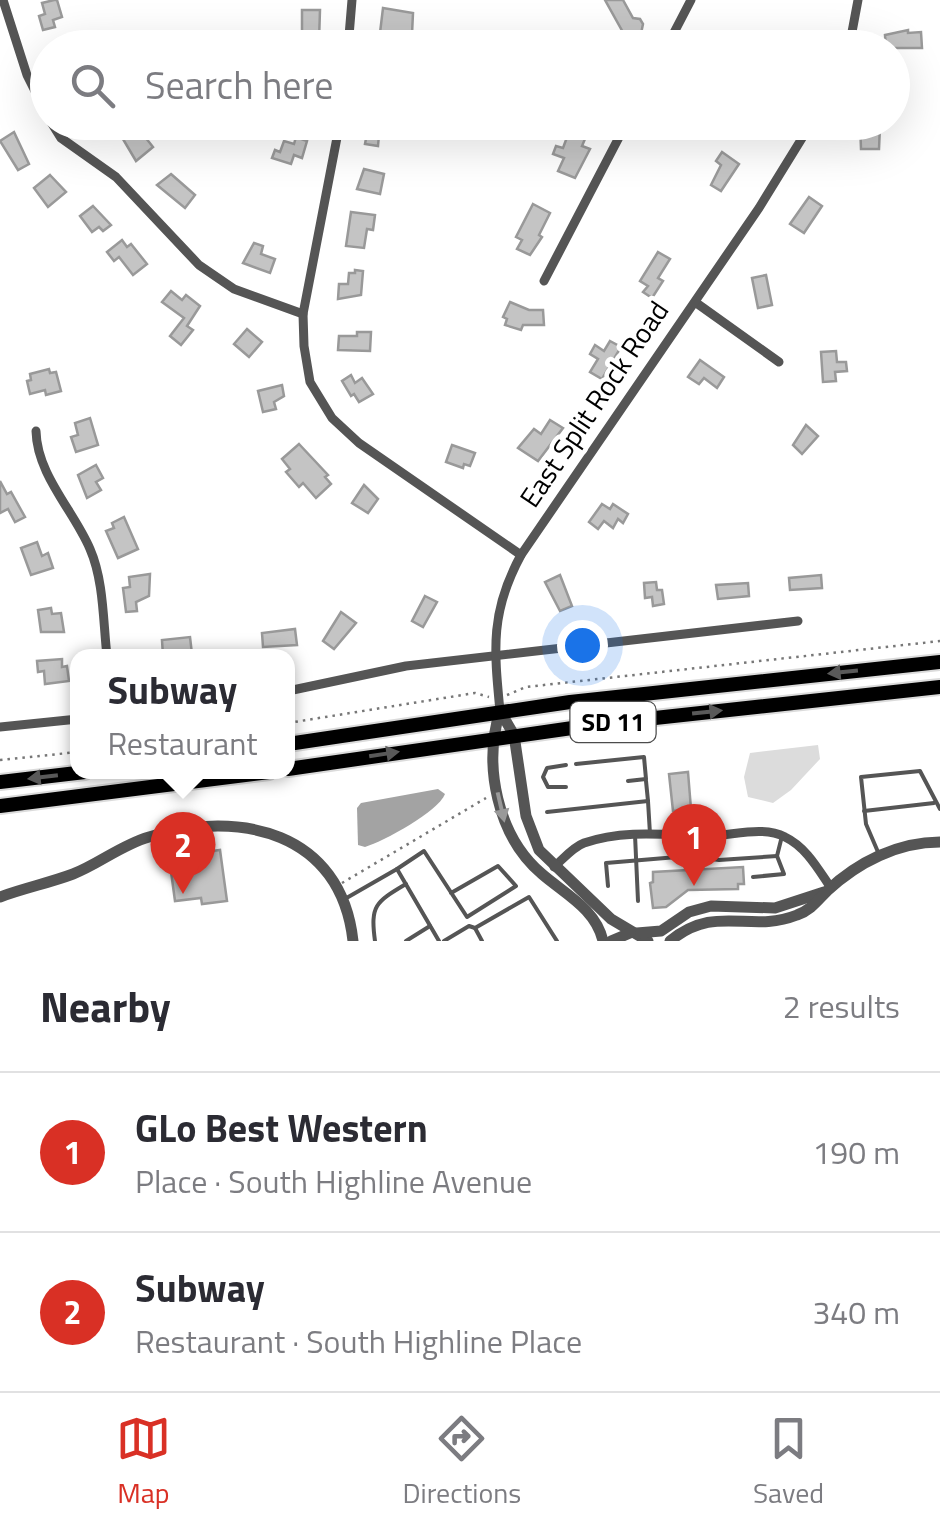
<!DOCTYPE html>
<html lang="en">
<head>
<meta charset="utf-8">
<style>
	:root { --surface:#fff; --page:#f7f7f7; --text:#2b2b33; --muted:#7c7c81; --line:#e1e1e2; --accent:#d93025 }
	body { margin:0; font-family:"Titillium Web",sans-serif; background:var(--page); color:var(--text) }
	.you { position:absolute; left:582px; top:645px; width:35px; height:35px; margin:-25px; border:8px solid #fff; border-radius:50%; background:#1a73e8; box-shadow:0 0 0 15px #1a73e833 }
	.badge { display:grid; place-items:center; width:65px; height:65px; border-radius:50%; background:var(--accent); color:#fff; font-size:32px; font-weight:700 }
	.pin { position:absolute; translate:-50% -82px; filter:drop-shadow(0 2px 5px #0008) }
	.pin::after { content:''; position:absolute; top:52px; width:35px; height:30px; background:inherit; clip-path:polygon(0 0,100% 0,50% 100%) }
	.popup { position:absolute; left:70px; top:649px; width:225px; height:130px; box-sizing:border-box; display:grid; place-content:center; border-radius:20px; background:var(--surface); filter:drop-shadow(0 2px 8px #0005); font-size:32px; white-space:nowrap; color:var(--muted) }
	.popup b { font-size:38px; color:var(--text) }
	.popup::after { content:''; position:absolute; left:50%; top:100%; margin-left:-20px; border:20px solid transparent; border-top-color:var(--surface) }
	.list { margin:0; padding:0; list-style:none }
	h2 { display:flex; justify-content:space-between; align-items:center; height:130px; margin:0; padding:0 40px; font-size:42px }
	h2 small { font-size:32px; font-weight:400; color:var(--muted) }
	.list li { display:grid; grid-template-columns:65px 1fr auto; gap:30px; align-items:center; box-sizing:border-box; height:160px; padding:0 40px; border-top:2px solid var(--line) }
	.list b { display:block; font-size:38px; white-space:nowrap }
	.list p { margin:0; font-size:32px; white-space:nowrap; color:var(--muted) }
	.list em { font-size:32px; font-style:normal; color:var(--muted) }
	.icon { flex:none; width:55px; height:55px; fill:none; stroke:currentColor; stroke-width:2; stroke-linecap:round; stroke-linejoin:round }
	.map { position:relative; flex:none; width:940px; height:941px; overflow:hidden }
	.search { position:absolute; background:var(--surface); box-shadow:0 10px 40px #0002; left:30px; right:30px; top:30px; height:110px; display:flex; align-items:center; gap:25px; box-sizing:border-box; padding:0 35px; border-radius:55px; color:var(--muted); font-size:38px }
	.sheet { height:450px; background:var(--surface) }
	nav { display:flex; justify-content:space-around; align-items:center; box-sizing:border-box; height:140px; border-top:2px solid var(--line); background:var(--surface); font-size:28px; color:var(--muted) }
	nav a { display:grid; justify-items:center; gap:5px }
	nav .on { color:var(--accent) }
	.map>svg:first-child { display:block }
</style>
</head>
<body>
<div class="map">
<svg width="940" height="941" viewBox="0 0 940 941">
	<rect width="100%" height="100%" fill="#fff"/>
	<polygon fill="#dcdcdc" points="818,745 820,759 791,790 773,803 748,797 744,777 750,753"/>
	<path fill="#a3a3a3" d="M 438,789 L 445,794 C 438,812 384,841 365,847 L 358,845 L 357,808 L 361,803 Z"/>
	<g fill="#c4c4c4" stroke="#999" stroke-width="2.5">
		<polygon points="54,0 57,0 62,17 53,20 55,27 43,30 39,16 45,14 42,3"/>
		<polygon points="605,0 623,0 633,18 640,19 643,24 638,48 614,46 616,34 625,36"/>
		<polygon points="383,8 413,13 412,34 400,34 400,42 379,41"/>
		<polygon points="302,10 320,10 319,41 307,41 308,36 302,36"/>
		<polygon points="908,30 908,33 921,32 922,48 886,48 885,35"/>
		<polygon points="369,122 388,122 385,136 379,135 378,146 365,144"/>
		<polygon points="860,122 874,122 874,126 880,126 879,149 861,149"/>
		<polygon points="134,123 153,147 136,161 120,134"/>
		<polygon points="14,132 29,164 18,170 0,141"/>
		<polygon points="569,132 585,139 582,146 590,149 575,178 558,171 564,158 553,154 556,146 563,148"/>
		<polygon points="296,137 307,141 302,158 294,155 291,164 272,158 275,150 280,152 284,141 294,144"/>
		<polygon points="722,152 739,164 721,191 711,185 721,165 716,161"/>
		<polygon points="364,169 384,174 380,194 357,189"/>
		<polygon points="171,174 195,195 185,208 157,185"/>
		<polygon points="50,175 66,192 48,207 34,188"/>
		<polygon points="809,197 822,206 804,233 790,224"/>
		<polygon points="533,204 550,213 539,235 542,237 530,255 517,249 522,240 516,237"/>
		<polygon points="93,206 111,225 103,231 99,227 92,232 80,216"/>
		<polygon points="351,212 375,215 373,230 367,229 364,248 346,246"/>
		<polygon points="122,240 127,247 131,244 147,264 133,275 119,257 114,261 107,252"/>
		<polygon points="254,243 263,246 261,254 275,259 270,273 243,263"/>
		<polygon points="658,252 670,259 658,278 663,281 652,298 643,292 648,286 640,281"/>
		<polygon points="355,270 363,271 361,295 338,299 339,284 348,284 349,273 355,273"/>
		<polygon points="766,275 772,305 758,308 752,278"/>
		<polygon points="171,291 182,300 186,295 200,306 187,326 193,330 181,345 170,336 184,318 162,302"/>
		<polygon points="510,302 529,310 543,310 544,325 523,325 521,330 505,325 507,319 503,317"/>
		<polygon points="247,329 262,342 249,357 234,344"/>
		<polygon points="357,332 371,332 370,351 338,350 339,336 357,336"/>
		<polygon points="610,341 621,347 602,379 590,372 598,359 590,354 595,345 604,351"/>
		<polygon points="836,351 837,362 846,362 847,371 835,372 836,381 823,382 821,352"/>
		<polygon points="700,360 724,377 717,388 704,378 699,384 688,377"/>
		<polygon points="49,369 50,373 56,372 61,391 46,395 45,390 30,394 27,381 31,380 30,374"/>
		<polygon points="351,375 355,383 362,378 373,394 359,402 354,394 351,396 342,381"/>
		<polygon points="282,385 284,396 274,402 276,409 263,412 258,391"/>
		<polygon points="90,418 98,445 76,452 71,437 78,435 75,423"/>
		<polygon points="550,420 563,428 538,461 518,448 534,429 541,434"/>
		<polygon points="806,425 818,436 802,454 793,445"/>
		<polygon points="299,444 328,475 325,477 331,484 316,498 303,483 299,487 286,472 290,469 282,459"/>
		<polygon points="452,445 475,453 470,466 464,464 463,468 446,462"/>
		<polygon points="96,465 103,478 96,482 101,490 87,498 78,475"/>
		<polygon points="0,481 7,494 11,492 25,517 15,522 8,509 0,513"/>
		<polygon points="364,485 378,499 368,513 352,503"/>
		<polygon points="602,504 610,509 613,504 628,514 623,523 618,519 613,528 604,521 598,529 589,522"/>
		<polygon points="124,517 138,549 118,558 106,531 114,528 112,523"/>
		<polygon points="37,542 42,556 48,553 53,568 31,575 21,548"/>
		<polygon points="150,574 149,596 136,602 137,611 126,612 123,588 130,587 129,577"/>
		<polygon points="560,575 572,606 560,611 545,582"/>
		<polygon points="821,575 822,588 790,590 789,578"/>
		<polygon points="656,582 657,590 662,590 664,604 653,606 652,597 645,598 644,583"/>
		<polygon points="748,583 749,596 718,599 716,585"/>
		<polygon points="425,596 437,602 423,627 412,621"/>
		<polygon points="51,608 52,614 61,613 64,632 41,632 38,610"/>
		<polygon points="341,612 356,623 334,649 323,641"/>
		<polygon points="295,629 297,645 263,647 262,633"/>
		<polygon points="190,637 192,654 163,656 162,640"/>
		<polygon points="62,659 62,667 67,666 69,681 45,684 44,671 38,672 37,661"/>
		<polygon points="688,772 691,809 673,811 669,774"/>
		<polygon points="220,850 227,901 202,904 201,898 175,901 169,857"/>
		<polygon points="743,867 744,884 738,884 738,889 688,890 666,907 653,908 650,883 653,882 653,872"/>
	</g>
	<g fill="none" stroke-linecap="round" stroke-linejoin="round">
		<g stroke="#dbdbdb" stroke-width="18">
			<g id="trunk">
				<polyline points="288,744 570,702 940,662"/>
				<polyline points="288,769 600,724 940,687"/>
				<polyline points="0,782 85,772"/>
				<polyline points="0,806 269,772"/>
			</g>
		</g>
		<g stroke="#777" stroke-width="2.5" stroke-dasharray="2.5 5" stroke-linecap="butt">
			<polyline points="507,695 526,687 940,641"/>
			<polyline points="288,723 475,693 489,697"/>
			<polyline points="0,760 78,752"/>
			<polyline points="342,883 486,798"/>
		</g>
		<g stroke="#555" stroke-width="4">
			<polyline points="576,764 644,757 646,779 628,781"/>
			<polyline points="566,765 547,768 543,777 548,787 566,787"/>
			<polyline points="646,781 648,801"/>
			<polyline points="864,811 934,803"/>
			<polyline points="547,812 648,801 650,834"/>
			<polyline points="635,835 638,901"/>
			<polyline points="878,852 866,824 861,777 920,771 940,809"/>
			<polyline points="397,869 424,851 467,917 516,886 498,866 451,893"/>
			<polyline points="753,877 784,874 777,856 782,836"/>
			<polyline points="608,886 606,863 689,856 719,860 777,856"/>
			<polyline points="343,900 397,869 439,941"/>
			<polyline points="475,928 482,941"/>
			<path d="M 375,941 C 370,905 376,902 406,884"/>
			<polyline points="406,941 430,926"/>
			<polyline points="444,941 469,926 475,928 529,897 557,941"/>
		</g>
		<g stroke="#555" stroke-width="9">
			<polyline points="3,0 27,75 48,117"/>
			<polyline points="348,48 352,0"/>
			<polyline points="666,48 691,0"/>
			<polyline points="849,48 858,0"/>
			<polyline points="51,122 61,138 116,177 199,265 234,289 303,314"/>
			<polyline points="340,122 303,314 304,346 310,382 332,418 359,443 521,555"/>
			<polyline points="544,281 627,122"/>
			<polyline points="695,302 779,362"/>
			<path d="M 36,431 C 37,475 74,511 90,549 C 104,581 103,622 107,656"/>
			<polyline points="288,691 406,666 798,621"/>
			<path d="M 500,711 C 494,649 490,612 521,555 L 759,208 L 812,122"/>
			<polyline points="0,727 78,719"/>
			<path d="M 554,867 C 563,859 573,847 584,843 C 624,829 667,835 708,836 C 732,836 762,825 785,837 C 806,847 818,869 831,888"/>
		</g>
		<g stroke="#555" stroke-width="11">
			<polyline points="500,711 514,735 526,816 539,850 611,919 648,941"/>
			<path d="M 500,711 C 483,765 497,836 542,874 C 565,894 596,909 603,941"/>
			<path d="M 0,897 C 24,888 49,883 73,874 C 99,864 121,845 149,837 C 240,809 341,832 353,941"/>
			<polyline points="637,933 661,931 689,912 711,906 775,908 824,892"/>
			<polyline points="611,941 630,933"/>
			<path d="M 670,941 C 717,903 749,934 797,915 C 811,910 817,901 827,891 C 858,862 898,842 940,842"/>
		</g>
		<use href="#trunk" stroke="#000" stroke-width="14"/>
	</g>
	<defs><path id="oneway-solid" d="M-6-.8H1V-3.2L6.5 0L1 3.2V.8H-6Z" transform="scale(2.5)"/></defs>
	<g fill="#595959">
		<use href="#oneway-solid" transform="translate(843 672) rotate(174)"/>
		<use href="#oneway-solid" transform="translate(707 712) rotate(-6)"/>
		<use href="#oneway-solid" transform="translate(384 754) rotate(-9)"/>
		<use href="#oneway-solid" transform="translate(43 777) rotate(173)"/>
	</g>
	<use fill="#999" href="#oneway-solid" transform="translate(501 807) rotate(77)"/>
	<g text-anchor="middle" stroke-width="9" stroke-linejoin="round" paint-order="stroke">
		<rect fill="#fff" stroke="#4c4c4c" stroke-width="2.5" x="570.5" y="702" width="85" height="40" rx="8"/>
		<g font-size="25" font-weight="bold" fill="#000">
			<text x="613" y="731">SD 11</text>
		</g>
		<g font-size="28" fill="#000" stroke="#fff">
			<text transform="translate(594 404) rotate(-56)" y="10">East Split Rock Road</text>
		</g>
	</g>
</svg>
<div class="you"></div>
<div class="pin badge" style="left:694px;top:886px">1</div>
<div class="pin badge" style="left:183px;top:894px">2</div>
<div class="popup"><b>Subway</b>Restaurant</div>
<div class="search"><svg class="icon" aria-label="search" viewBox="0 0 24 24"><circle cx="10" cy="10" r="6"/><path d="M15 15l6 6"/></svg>Search here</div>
</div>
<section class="sheet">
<h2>Nearby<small>2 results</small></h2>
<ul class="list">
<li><span class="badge">1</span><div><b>GLo Best Western</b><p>Place · South Highline Avenue</p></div><em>190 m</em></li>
<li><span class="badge">2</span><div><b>Subway</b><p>Restaurant · South Highline Place</p></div><em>340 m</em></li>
</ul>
</section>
<nav>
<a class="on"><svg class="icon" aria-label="map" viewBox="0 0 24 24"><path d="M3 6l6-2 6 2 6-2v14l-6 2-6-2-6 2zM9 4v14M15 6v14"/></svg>Map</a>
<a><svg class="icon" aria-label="directions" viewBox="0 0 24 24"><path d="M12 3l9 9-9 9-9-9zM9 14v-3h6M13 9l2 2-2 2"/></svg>Directions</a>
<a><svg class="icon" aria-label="saved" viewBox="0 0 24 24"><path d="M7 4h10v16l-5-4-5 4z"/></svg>Saved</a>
</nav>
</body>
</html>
